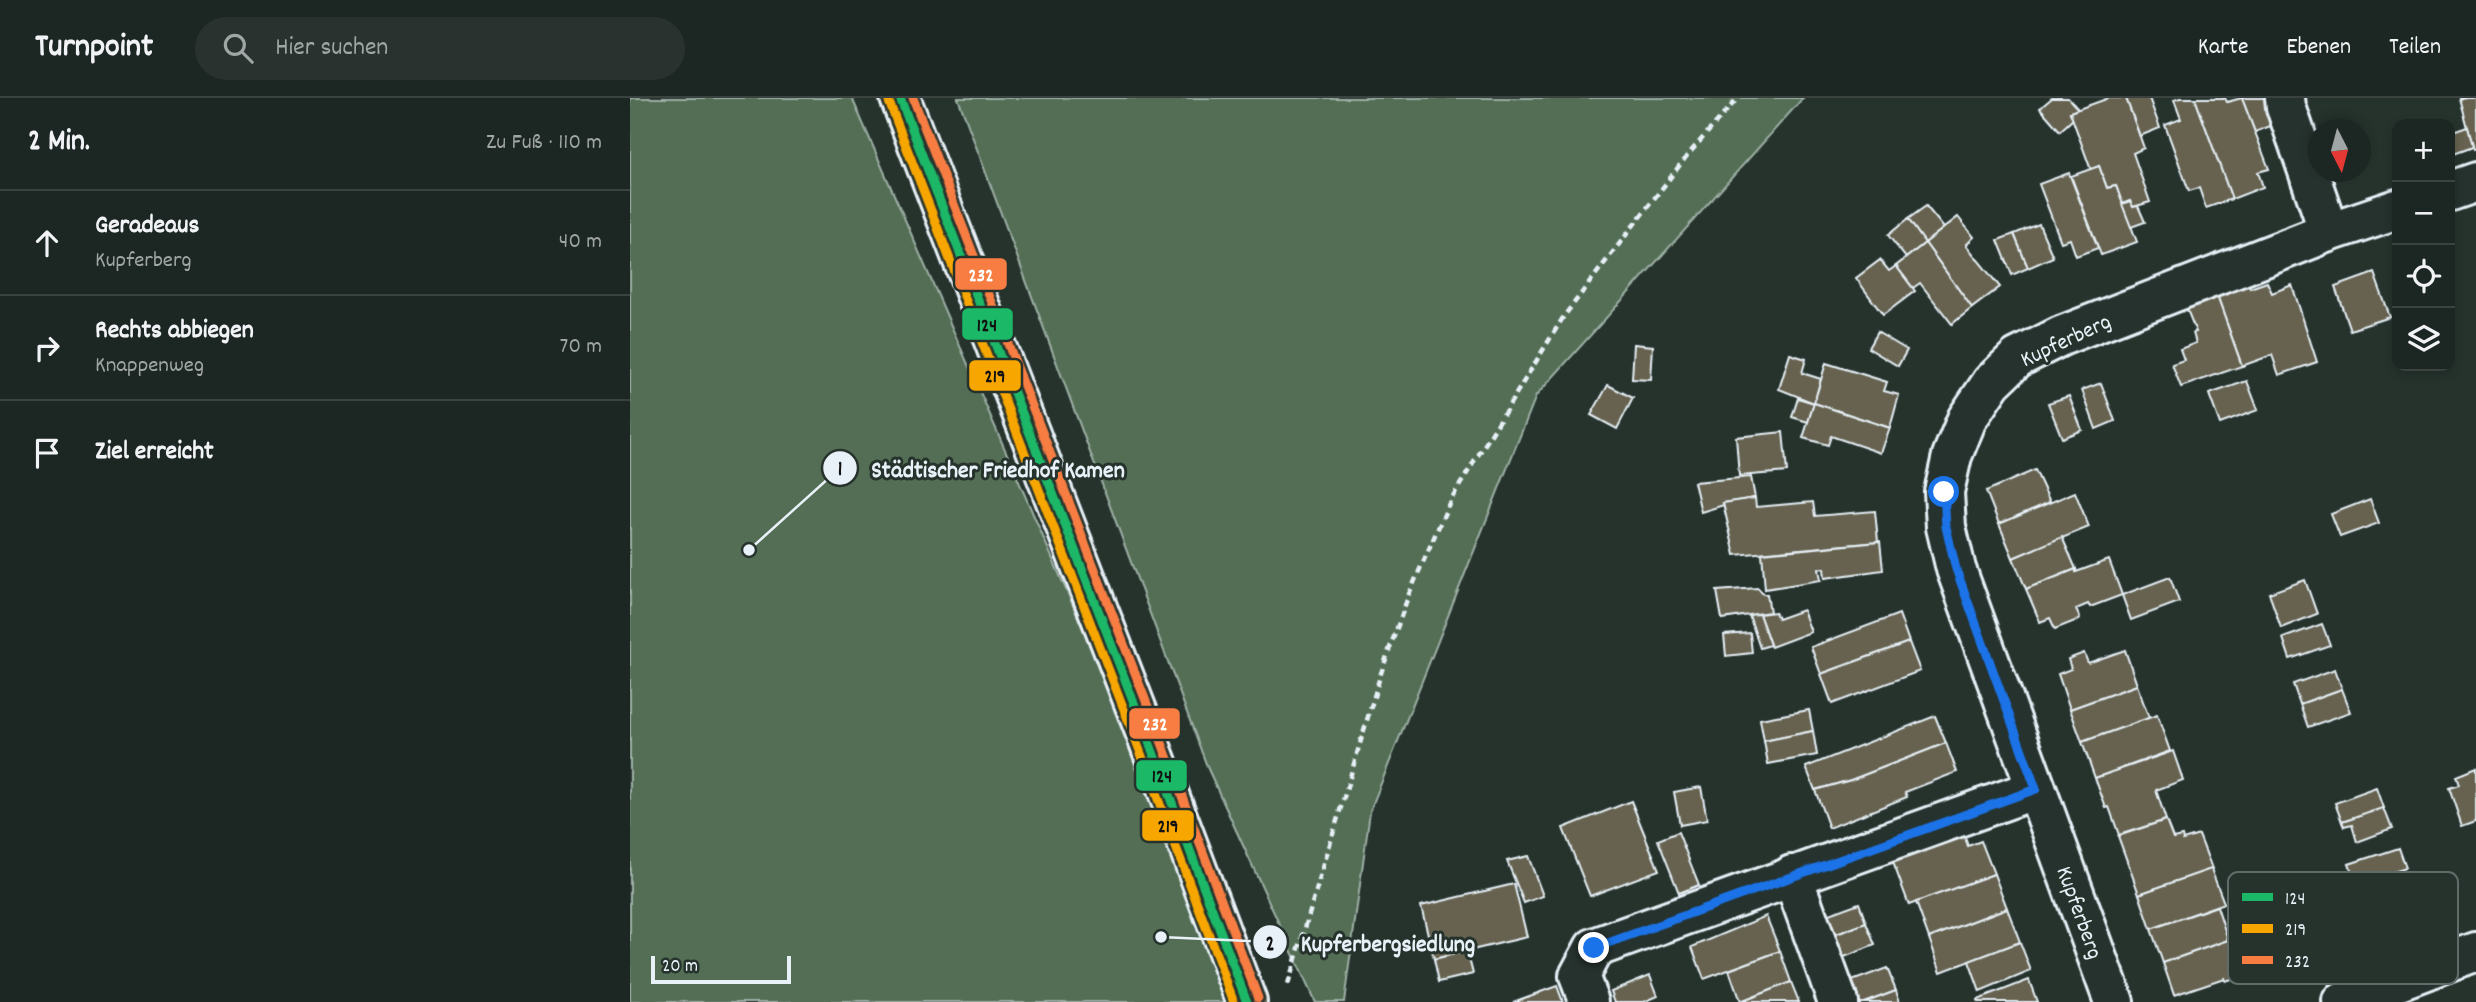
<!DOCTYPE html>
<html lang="de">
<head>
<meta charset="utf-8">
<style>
	:root { --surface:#1c2622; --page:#29322f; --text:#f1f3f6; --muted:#a0a5a5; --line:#3a4340 }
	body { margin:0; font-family:Dekko,sans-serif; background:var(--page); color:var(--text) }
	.controls { position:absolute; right:21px; top:21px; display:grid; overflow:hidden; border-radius:14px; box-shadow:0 4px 10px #0003 }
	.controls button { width:63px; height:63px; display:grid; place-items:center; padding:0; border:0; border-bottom:2px solid var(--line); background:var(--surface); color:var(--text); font:35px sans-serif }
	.compass { position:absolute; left:1678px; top:21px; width:63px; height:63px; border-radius:50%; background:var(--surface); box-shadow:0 4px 10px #0003; rotate:174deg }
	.scale { position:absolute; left:21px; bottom:18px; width:140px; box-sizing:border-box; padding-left:7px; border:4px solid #e8f1f8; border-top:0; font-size:19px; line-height:24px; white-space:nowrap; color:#e8f1f8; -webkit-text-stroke:5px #26332d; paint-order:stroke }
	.stop { position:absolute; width:21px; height:21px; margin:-16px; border:5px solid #1a73e8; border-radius:50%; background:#fff }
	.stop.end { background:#1a73e8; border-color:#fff; box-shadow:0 2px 7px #0008 }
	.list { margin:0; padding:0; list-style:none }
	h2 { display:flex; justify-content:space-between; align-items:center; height:91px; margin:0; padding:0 28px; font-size:30px }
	h2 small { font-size:23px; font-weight:400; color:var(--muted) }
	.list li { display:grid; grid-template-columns:46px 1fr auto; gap:21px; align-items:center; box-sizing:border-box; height:105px; padding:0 28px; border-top:2px solid var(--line) }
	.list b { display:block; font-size:26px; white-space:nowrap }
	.list p { margin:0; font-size:23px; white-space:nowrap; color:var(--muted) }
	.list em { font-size:23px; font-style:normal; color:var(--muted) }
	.icon { flex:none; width:38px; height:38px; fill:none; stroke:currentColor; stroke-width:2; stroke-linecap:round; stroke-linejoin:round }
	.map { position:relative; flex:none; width:1846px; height:904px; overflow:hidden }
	header { display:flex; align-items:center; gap:42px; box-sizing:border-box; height:98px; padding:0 35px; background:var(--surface); border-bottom:2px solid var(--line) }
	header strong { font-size:33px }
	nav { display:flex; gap:38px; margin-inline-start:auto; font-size:24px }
	.search { width:490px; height:63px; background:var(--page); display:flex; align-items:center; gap:18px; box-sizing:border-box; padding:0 24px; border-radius:38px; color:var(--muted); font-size:26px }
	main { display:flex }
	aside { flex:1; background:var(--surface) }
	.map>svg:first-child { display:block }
</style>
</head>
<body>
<header>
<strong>Turnpoint</strong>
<div class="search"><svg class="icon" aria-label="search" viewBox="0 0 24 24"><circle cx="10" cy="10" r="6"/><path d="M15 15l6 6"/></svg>Hier suchen</div>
<nav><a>Karte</a><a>Ebenen</a><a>Teilen</a></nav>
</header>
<main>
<aside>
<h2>2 Min.<small>Zu Fuß · 110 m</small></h2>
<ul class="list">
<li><svg class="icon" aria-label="ahead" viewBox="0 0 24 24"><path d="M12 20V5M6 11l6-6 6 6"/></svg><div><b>Geradeaus</b><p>Kupferberg</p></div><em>40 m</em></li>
<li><svg class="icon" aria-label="right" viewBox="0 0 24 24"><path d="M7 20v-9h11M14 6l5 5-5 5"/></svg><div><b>Rechts abbiegen</b><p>Knappenweg</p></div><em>70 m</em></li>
<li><svg class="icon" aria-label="arrive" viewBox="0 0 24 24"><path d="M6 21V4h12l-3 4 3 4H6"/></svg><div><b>Ziel erreicht</b></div></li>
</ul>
</aside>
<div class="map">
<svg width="1846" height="904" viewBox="0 0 1846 904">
	<rect width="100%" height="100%" fill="#26332d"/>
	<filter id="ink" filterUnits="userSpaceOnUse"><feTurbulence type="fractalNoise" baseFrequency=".0143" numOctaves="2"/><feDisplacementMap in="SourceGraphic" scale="14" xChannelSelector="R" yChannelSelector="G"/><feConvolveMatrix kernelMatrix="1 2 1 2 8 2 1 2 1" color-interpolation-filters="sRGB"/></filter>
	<g filter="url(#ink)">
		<g fill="#536e55" stroke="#9eb0a6" stroke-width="2">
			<polygon points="0,0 222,0 528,703 607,904 0,904"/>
			<polygon points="328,0 1173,0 906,298 740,713 714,904 685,904 578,671"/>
		</g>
		<g fill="#66624f" stroke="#e8f1f8" stroke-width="2">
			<polygon points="1422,0 1438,0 1448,11 1440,14 1443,21 1430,33 1410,10"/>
			<polygon points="1479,0 1496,0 1514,50 1503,55 1520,104 1503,109 1500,103 1492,106 1486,88 1477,90 1469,68 1461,72 1440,14"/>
			<polygon points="1496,0 1519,0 1530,30 1510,38"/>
			<polygon points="1550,0 1565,0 1602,101 1576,110 1569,90 1559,93 1535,27 1551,21 1544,2"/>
			<polygon points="1565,0 1595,0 1597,4 1612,0 1639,71 1628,74 1633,89 1602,101"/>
			<polygon points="1612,0 1637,0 1646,26 1625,34"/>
			<polygon points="1829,0 1846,0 1846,51 1843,52"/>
			<polygon points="1837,29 1842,49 1820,57 1820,35"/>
			<polygon points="1469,68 1477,90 1486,88 1507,144 1471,157 1441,78"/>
			<polygon points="1439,75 1468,150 1446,158 1440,141 1431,144 1409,86"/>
			<polygon points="1500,103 1503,109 1508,108 1515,124 1501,129 1492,106"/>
			<polygon points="1296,108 1314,130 1295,145 1278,121"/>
			<polygon points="1328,119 1344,139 1336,147 1370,189 1342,210 1295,145"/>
			<polygon points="1278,121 1295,145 1276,160 1258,137"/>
			<polygon points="1409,126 1423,159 1398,170 1384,136"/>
			<polygon points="1384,136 1398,170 1382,177 1368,142"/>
			<polygon points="1295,145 1342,210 1322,226 1290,185 1283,190 1266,168"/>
			<polygon points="1250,162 1259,173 1266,168 1285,193 1253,217 1226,180"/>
			<polygon points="1744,175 1760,219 1720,232 1705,189"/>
			<polygon points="1637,184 1642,195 1662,187 1687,264 1649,277 1642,257 1612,268 1587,198 1618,186 1620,190"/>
			<polygon points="1587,198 1612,268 1551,289 1542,266 1554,262 1550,251 1566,245 1563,235 1566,234 1556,209"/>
			<polygon points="1247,234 1277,252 1268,268 1238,250"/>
			<polygon points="1004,246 1023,248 1021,282 1002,281"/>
			<polygon points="1160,256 1176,261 1172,275 1191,281 1184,305 1149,291"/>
			<polygon points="1196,265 1257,284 1254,293 1269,297 1260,330 1184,305"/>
			<polygon points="1617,283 1628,312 1590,326 1579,296"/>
			<polygon points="1471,285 1485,323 1466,331 1452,292"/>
			<polygon points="978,287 1003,300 987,331 961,317"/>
			<polygon points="1439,298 1452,332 1432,340 1418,305"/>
			<polygon points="1168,300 1184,305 1178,324 1162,319"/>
			<polygon points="1184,305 1260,330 1251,355 1201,338 1198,347 1173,340"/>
			<polygon points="1153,334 1157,374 1109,378 1106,339"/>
			<polygon points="1405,372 1420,404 1369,426 1356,393"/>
			<polygon points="1121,379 1125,400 1093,405 1094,407 1071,414 1064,384"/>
			<polygon points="1445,394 1459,429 1383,460 1369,426"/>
			<polygon points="1125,400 1126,409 1183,404 1185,418 1245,413 1248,444 1105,457 1093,405"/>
			<polygon points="1740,401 1749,425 1710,439 1701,416"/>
			<polygon points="1432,439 1446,471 1396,491 1383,460"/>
			<polygon points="1250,444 1253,472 1195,480 1194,470 1189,471 1191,482 1135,491 1132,455"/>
			<polygon points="1479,462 1492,497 1460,509 1458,506 1446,511 1450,521 1425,531 1420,520 1410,524 1396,491 1446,471 1446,474"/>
			<polygon points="1540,479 1549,504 1501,522 1492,497"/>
			<polygon points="1675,482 1687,516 1651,530 1639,495"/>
			<polygon points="1128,490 1133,496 1137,496 1140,514 1092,521 1087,493"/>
			<polygon points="1173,512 1181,534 1141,549 1129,516 1145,514 1148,521"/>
			<polygon points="1129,516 1140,547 1130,550 1119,517"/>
			<polygon points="1269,516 1279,544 1191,576 1181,549"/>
			<polygon points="1692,526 1700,547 1660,561 1653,540"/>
			<polygon points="1120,535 1122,555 1096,558 1094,537"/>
			<polygon points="1279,544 1290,573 1202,606 1191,576"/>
			<polygon points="1495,552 1507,587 1440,611 1428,576 1441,571 1438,561 1454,555 1458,565"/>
			<polygon points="1705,571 1712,591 1670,606 1663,586"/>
			<polygon points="1507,587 1519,620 1452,644 1440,611"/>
			<polygon points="1712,591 1721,614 1678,629 1670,606"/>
			<polygon points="1179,612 1183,633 1134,643 1130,621"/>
			<polygon points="1527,617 1540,653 1465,680 1452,644"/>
			<polygon points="1305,618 1316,645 1221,682 1185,692 1176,669"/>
			<polygon points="1183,633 1187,657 1138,666 1134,643"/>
			<polygon points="1316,645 1327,674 1275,694 1277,699 1199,730 1185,692 1221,682"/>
			<polygon points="1543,653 1553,682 1526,692 1536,722 1489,737 1479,709 1476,710 1465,680"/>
			<polygon points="1846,670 1846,723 1832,728 1819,690 1829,687 1826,678"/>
			<polygon points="1071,689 1077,722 1050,727 1044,694"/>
			<polygon points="1747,690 1754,710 1712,724 1705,705"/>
			<polygon points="1001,703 1029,772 960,798 933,730"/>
			<polygon points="1754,710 1762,731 1727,744 1722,727 1714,729 1712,724"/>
			<polygon points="1536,722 1543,740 1552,738 1553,742 1569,737 1582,771 1509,796 1488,738"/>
			<polygon points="1048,734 1069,787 1049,795 1028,742"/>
			<polygon points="1334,737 1338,748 1351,743 1364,776 1279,807 1263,764"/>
			<polygon points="1768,750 1775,770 1726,786 1719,766"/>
			<polygon points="898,758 913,798 894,805 877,763"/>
			<polygon points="1581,771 1594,805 1521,831 1509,796"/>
			<polygon points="1364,776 1377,810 1299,840 1286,804"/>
			<polygon points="884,786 897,839 804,861 791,808"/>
			<polygon points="1229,805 1236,825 1204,837 1196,817"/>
			<polygon points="1587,808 1598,842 1533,865 1521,831"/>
			<polygon points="1377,810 1390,844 1311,874 1299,840"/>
			<polygon points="1136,818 1150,853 1074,881 1062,849"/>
			<polygon points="1236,825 1245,847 1212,860 1204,837"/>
			<polygon points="1632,830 1642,861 1650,857 1652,863 1595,883 1594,880 1544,897 1533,865"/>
			<polygon points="1390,844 1401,873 1350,894 1339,863"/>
			<polygon points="837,853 843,876 809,884 804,861"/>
			<polygon points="1150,853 1161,884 1110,904 1099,872"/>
			<polygon points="1257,870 1266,892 1234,904 1227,904 1219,884"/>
			<polygon points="1020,877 1028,898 1014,904 985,904 981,893"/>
			<polygon points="1399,882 1407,904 1348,904 1347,902"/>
			<polygon points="1161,884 1169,904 1110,904"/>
			<polygon points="927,888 933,904 883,904"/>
			<polygon points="1266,892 1270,904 1234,904"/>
		</g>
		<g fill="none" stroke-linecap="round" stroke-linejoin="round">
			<g stroke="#e8f1f8" stroke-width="44">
				<g id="minor">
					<polyline points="1655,0 1656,9 1699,134"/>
					<polyline points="1820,93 1846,84"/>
					<polyline points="1162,777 1208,904"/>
					<polyline points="959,904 949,878 964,850 1406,691"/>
					<polyline points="1484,904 1326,471 1316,429 1314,394 1322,358 1337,321 1362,284 1387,260 1431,238 1699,134 1767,111"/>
					<polyline points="1713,904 1846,854"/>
				</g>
			</g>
			<g stroke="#e8f1f8" stroke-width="44">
				<polyline id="major" points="270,0 518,641 617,904"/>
			</g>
			<polyline stroke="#e8f1f8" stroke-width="4.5" stroke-dasharray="7 5" stroke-linecap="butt" points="658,887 751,575 779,496 820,403 934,218 1056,59 1108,0"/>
			<use href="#minor" stroke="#26332d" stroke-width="38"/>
			<use href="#major" stroke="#716e59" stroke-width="38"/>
			<g stroke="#26332d" stroke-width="14">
				<polyline id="bus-1" points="270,0 518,641 617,904"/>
			</g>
			<g stroke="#26332d" stroke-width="14">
				<polyline id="bus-2" points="259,4 507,645 604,904"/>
			</g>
			<g stroke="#26332d" stroke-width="14">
				<polyline id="bus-3" points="283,0 529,637 628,900"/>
			</g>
			<use href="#bus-1" stroke="#1ab867" stroke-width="9"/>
			<use href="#bus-2" stroke="#f7a600" stroke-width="9"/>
			<use href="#bus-3" stroke="#f77d43" stroke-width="9"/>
		</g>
	</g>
	<g fill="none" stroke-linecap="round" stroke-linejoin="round" filter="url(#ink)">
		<polyline stroke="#1a73e8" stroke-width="9" points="964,850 1406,691 1326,471 1316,429 1314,394"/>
	</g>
	<g text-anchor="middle" stroke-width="6" stroke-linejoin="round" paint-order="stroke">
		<g font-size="23" fill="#e8f1f8" stroke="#26332d">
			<text transform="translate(1435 241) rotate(-25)" y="8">Kupferberg</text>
			<text transform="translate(1451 814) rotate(70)" y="8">Kupferberg</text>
		</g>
	</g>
	<rect x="1598" y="774" width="230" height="112" rx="10" fill="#26332d" stroke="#606c6a" stroke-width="2"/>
	<rect x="1612" y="795" width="31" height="8" fill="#1ab867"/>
	<rect x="1612" y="826" width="31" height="9" fill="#f7a600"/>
	<rect x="1612" y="858" width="31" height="8" fill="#f77d43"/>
	<g font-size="19" fill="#e8f1f8">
		<text x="1655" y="806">124</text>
		<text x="1655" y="837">219</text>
		<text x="1655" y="869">232</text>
	</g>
	<path fill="none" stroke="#e8f1f8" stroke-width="2.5" d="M119 452L210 370M531 839L640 844"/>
	<g fill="#e8f1f8" stroke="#26332d" stroke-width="2.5">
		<circle cx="119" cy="452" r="7"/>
		<circle cx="531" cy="839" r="7"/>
		<circle cx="210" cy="370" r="18"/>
		<circle cx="640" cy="844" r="18"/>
	</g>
	<g font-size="21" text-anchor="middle" font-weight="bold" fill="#111">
		<text x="210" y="377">1</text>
		<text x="640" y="852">2</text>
	</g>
	<g font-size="24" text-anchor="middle" font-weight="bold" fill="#e8f1f8" stroke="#26332d" stroke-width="6" stroke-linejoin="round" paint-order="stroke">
		<text x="368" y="379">Städtischer Friedhof Kamen</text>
		<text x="758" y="853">Kupferbergsiedlung</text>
	</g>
	<g stroke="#26332d" stroke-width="2.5">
		<rect x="324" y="159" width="54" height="34" rx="7" fill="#f77d43"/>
		<rect x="331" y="209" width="53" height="34" rx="7" fill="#1ab867"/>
		<rect x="338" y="261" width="54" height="33" rx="7" fill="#f7a600"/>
		<rect x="498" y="609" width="53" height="33" rx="7" fill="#f77d43"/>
		<rect x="505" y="661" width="53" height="33" rx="7" fill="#1ab867"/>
		<rect x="511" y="711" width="54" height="33" rx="7" fill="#f7a600"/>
	</g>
	<g font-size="19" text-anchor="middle" font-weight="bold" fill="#fff">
		<text x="351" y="183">232</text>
		<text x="525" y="632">232</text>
	</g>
	<g font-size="19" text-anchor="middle" font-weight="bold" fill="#111">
		<text x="357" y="233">124</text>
		<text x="365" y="284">219</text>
		<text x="532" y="684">124</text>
		<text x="538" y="734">219</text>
	</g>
</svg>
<div class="controls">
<button>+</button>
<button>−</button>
<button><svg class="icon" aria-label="locate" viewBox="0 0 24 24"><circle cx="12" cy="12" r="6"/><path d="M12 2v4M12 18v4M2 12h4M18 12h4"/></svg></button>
<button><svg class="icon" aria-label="layers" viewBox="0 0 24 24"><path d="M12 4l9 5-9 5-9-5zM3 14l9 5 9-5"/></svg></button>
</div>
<svg class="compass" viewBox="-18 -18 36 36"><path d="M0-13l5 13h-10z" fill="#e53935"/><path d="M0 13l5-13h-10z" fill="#a0a5a5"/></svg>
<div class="scale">20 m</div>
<div class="stop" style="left:1314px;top:394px"></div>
<div class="stop end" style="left:964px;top:850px"></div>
</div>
</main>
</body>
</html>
